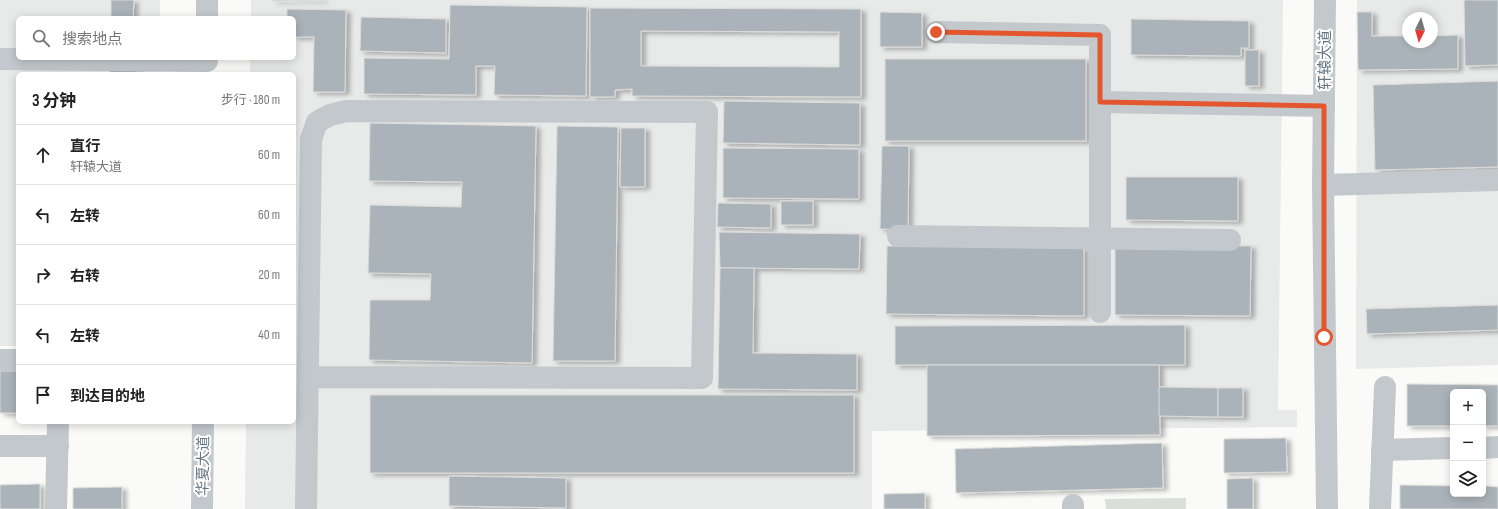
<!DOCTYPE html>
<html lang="zh">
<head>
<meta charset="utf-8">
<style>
	:root { --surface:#fff; --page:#f6f6f6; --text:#222; --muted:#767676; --line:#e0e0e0 }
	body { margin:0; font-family:"Sofia Sans Condensed","Noto Sans SC",sans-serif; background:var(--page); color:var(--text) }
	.controls { position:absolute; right:12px; bottom:12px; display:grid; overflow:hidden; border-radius:6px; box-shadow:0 2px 10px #0003 }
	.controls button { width:36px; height:36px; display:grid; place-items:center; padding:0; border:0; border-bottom:1px solid var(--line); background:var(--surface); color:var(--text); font:20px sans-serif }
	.compass { position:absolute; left:1402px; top:12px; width:36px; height:36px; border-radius:50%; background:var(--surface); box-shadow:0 2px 10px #0003; rotate:185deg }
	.stop { position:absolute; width:12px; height:12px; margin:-9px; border:3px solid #e4572e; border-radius:50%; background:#fff }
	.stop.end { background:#e4572e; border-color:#fff; box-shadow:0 1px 4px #0008 }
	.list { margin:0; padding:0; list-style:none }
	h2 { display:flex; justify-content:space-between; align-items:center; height:52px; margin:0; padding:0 16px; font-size:17px }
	h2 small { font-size:13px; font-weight:400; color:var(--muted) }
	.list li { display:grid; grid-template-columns:26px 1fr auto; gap:12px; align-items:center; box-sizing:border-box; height:60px; padding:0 16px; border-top:1px solid var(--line) }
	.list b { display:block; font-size:15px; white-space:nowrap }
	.list p { margin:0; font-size:13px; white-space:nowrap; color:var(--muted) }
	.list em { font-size:13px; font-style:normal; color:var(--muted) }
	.icon { flex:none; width:22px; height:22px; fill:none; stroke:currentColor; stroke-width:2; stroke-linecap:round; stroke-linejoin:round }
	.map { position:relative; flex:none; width:1498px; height:509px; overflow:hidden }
	.search { position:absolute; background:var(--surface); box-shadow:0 2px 10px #0003; left:16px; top:16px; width:280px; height:44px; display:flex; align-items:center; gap:10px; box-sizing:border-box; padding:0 14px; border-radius:6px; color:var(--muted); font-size:15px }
	.panel { position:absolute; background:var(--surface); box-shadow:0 2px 10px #0003; left:16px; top:72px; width:280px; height:352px; border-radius:6px }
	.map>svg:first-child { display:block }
</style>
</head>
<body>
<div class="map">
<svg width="1498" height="509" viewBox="0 0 1498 509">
	<defs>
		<filter id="shadow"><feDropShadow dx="4.5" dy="2.5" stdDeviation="2" flood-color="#0004"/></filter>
	</defs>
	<rect width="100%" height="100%" fill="#fafaf8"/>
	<g fill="#e8e9e9" fill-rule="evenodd">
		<polygon points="0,0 160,0 160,18 18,18 18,58 160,58 160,74 18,74 18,346 0,346"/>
		<polygon points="251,0 1283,0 1278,410 1297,410 1297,427 872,431 872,509 245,509 246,422 294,422 294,74 250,74 250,58 294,58 294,18 251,18"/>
		<path d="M 1357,0 L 1498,0 L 1498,365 L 1356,369 ZM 1408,18 L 1432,18 L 1432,42 L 1408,42 Z"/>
	</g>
	<polygon fill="#dadfd7" points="1186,498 1186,509 1106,509 1105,499"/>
	<g fill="#aab3b9" stroke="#dcdcda" fill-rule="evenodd" filter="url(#shadow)">
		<polygon points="111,0 134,0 133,18 111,18"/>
		<polygon points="273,0 324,0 273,1"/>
		<polygon points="1464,0 1498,0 1498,65 1465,66"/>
		<polygon points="450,5 587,7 586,96 494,95 495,66 476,66 476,95 364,94 364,58 449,59"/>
		<path d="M 590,8 L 861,9 L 861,97 L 632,96 L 632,89 L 615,90 L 615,97 L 590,97 ZM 641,31 L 839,32 L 839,67 L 641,66 Z"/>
		<polygon points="287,9 346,10 345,92 313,92 314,37 294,37 294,18 287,18"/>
		<polygon points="880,12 922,13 922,47 880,47"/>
		<polygon points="1357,12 1372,12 1372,36 1408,36 1408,42 1432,42 1432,36 1458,35 1458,69 1358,70"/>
		<polygon points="361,17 446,19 446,53 360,51"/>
		<polygon points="1131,19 1249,21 1249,48 1241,48 1241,56 1131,55"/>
		<rect x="1245" y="50" width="14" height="36"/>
		<rect x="885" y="59" width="201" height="82"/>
		<rect x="110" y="68" width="27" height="6"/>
		<polygon points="1498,81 1498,167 1375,170 1373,85"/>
		<polygon points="724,101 860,103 860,145 723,143"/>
		<polygon points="370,123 536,126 532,363 369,360 370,300 430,300 431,274 368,273 370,205 461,207 462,182 369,181"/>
		<polygon points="557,126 618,127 615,361 553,361"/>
		<polygon points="621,128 645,128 645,187 620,187"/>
		<polygon points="882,146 909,146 908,230 880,229"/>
		<polygon points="723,148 859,149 859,199 723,198"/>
		<polygon points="1126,177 1238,177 1238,221 1126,220"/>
		<rect x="781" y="201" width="32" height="24"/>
		<polygon points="718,203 771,204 771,228 717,227"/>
		<polygon points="719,232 860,234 859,269 720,268"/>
		<polygon points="1115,245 1251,246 1250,316 1115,315"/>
		<polygon points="887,246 1084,247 1084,316 886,314"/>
		<polygon points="720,268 754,268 753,353 857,354 857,390 718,389"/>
		<polygon points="1498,305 1498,330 1367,334 1366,309"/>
		<polygon points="1185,325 1185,365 895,365 895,326"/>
		<polygon points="927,365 1159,365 1160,435 927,436"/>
		<rect x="0" y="371" width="18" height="42"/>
		<polygon points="1407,384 1498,385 1498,426 1483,426 1483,392 1453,392 1453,426 1407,426"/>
		<polygon points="1159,387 1218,388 1218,417 1159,416"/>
		<rect x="1218" y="388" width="25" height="29"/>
		<rect x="370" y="395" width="484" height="78"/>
		<polygon points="1286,438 1287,472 1224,473 1224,439"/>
		<polygon points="1162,443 1163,488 956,493 955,449"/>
		<polygon points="449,476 566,478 566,508 449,506"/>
		<polygon points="1253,478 1253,509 1227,509 1227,479"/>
		<polygon points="40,484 40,509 0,509 0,485"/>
		<polygon points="1400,485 1453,486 1453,494 1483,494 1483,486 1498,487 1498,509 1400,509"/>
		<polygon points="122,487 122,509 73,509 73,488"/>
		<polygon points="925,493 925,509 884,509 884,494"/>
	</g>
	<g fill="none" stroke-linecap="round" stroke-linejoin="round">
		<g stroke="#c3c8cc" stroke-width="22">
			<polyline points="1325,0 1323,185 1327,509"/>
			<polyline points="207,18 207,0"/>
			<polyline points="936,32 1100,35 1100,312"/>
			<polyline points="0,59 207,61"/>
			<polyline points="1100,102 1324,106"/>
			<polyline points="1323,185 1498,180"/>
			<polyline points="898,236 1230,240"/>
			<polyline points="0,360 18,360"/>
			<polyline points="0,446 58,446"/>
			<polyline points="1483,448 1498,447"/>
			<polyline points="1382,450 1453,448"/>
			<polyline points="1073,505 1073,509"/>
			<polyline points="56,509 58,422"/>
			<polyline points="202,509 203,422"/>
			<polyline points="306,509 311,139 317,122 330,115 346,111 707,112 702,378 308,377"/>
			<polyline points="1380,509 1385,387"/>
		</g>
	</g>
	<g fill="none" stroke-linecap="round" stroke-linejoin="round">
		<polyline stroke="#e4572e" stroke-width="5" points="936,32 1100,35 1100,102 1324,106 1324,337"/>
	</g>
	<g text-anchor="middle" stroke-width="4" stroke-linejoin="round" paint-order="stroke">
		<g font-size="15" fill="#657683" stroke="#fff">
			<text transform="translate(1325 60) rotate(-90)" y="5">轩辕大道</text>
			<text transform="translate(203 466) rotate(-89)" y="5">华夏大道</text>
		</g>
	</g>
</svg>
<div class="controls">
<button>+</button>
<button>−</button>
<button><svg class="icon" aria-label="layers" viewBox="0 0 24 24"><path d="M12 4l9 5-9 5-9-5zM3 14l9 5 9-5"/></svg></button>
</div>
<svg class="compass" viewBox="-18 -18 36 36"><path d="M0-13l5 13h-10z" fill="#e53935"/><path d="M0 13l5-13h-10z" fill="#767676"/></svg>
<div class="stop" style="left:1324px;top:337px"></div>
<div class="stop end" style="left:936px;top:32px"></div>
<div class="search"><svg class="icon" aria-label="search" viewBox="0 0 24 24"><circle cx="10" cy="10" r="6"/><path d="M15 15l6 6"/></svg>搜索地点</div>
<section class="panel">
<h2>3 分钟<small>步行 · 180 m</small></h2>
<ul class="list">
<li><svg class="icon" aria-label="ahead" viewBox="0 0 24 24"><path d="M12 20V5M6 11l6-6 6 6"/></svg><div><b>直行</b><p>轩辕大道</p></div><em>60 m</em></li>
<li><svg class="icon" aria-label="left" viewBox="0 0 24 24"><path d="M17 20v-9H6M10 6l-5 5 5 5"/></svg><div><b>左转</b></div><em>60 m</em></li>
<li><svg class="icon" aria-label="right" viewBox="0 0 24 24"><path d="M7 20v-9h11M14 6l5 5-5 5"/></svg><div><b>右转</b></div><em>20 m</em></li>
<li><svg class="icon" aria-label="left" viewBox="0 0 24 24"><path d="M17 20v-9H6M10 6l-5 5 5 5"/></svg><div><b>左转</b></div><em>40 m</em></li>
<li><svg class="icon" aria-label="arrive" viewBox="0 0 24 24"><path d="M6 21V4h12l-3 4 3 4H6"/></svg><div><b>到达目的地</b></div></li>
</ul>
</section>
</div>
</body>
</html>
